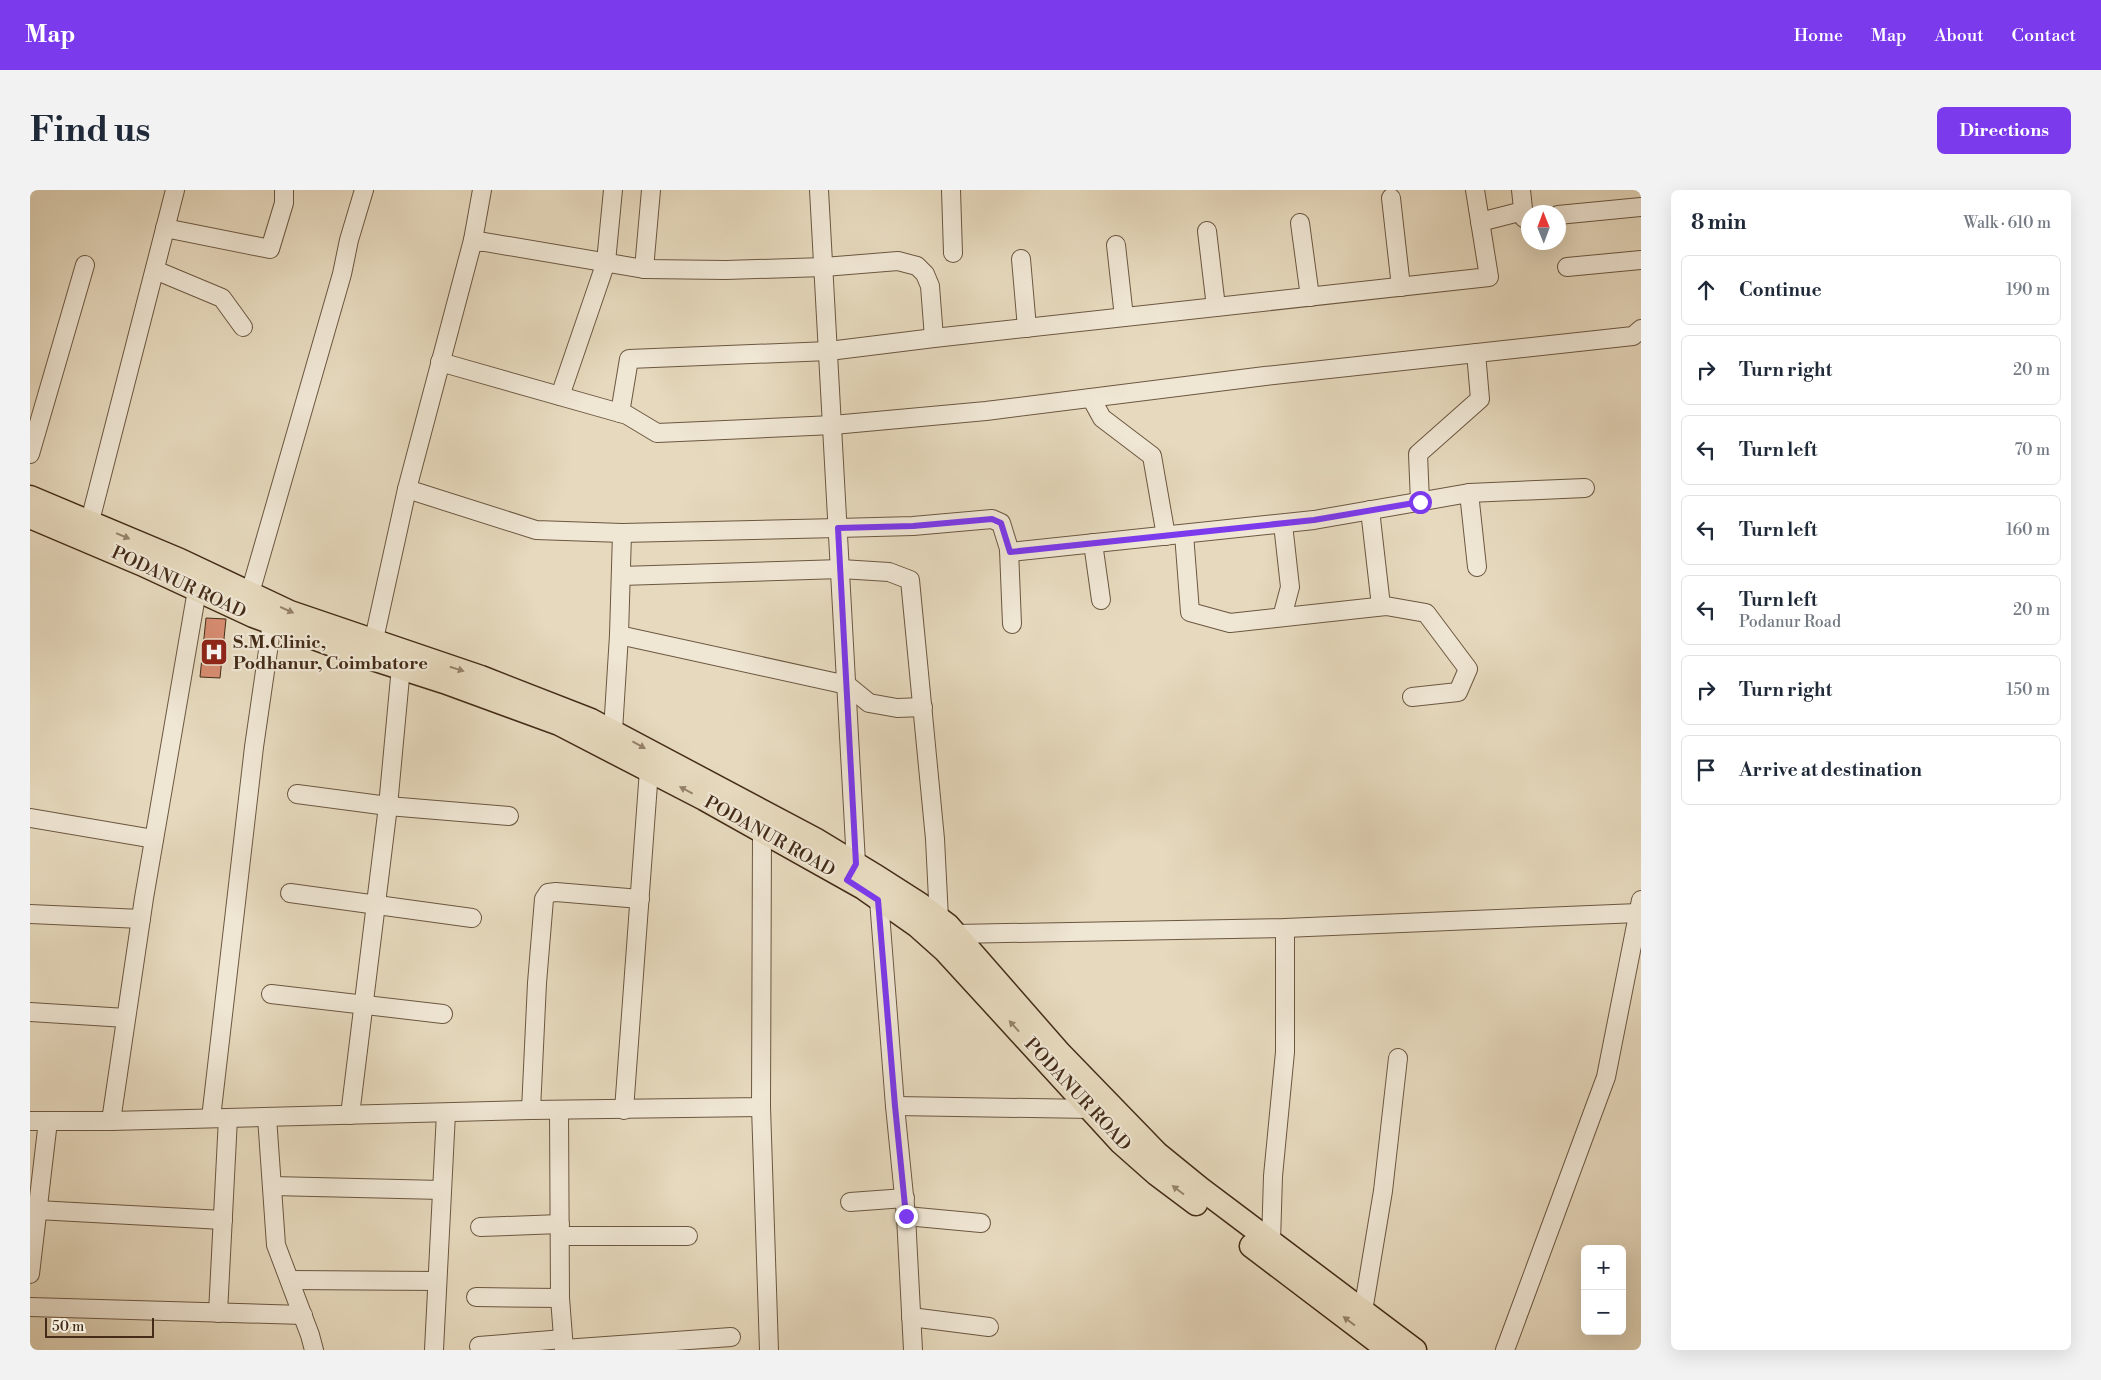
<!DOCTYPE html>
<html lang="en">
<head>
<meta charset="utf-8">
<style>
	:root { --surface:#fff; --page:#f2f2f3; --text:#1f2937; --muted:#747a83; --line:#e0e1e3; --accent:#7c3aed }
	body { margin:0; font-family:"Libre Bodoni",serif; background:var(--page); color:var(--text) }
	.controls { position:absolute; right:15px; bottom:15px; display:grid; overflow:hidden; border-radius:8px; box-shadow:0 5px 20px #0002 }
	.controls button { width:45px; height:45px; display:grid; place-items:center; padding:0; border:0; border-bottom:1px solid var(--line); background:var(--surface); color:var(--text); font:25px sans-serif }
	.compass { position:absolute; left:1491px; top:15px; width:45px; height:45px; border-radius:50%; background:var(--surface); box-shadow:0 5px 20px #0002; rotate:359deg }
	.scale { position:absolute; left:15px; bottom:12px; width:109px; box-sizing:border-box; padding-left:5px; border:2px solid #442c18; border-top:0; font-size:14px; line-height:18px; white-space:nowrap; color:#442c18; -webkit-text-stroke:4px #efe6d4; paint-order:stroke }
	.stop { position:absolute; width:15px; height:15px; margin:-11px; border:4px solid #7c3aed; border-radius:50%; background:#fff }
	.stop.end { background:#7c3aed; border-color:#fff; box-shadow:0 1px 5px #0008 }
	.list { margin:0; padding:0; list-style:none }
	h2 { display:flex; justify-content:space-between; align-items:center; height:65px; margin:0; padding:0 20px; font-size:21px }
	h2 small { font-size:16px; font-weight:400; color:var(--muted) }
	.list li { display:grid; grid-template-columns:32px 1fr auto; gap:15px; align-items:center; box-sizing:border-box; height:70px; margin:0 10px 10px; padding:0 10px; border:1px solid var(--line); border-radius:8px }
	.list b { display:block; font-size:19px; white-space:nowrap }
	.list p { margin:0; font-size:16px; white-space:nowrap; color:var(--muted) }
	.list em { font-size:16px; font-style:normal; color:var(--muted) }
	.icon { flex:none; width:28px; height:28px; fill:none; stroke:currentColor; stroke-width:2; stroke-linecap:round; stroke-linejoin:round }
	.map { position:relative; flex:none; width:1611px; height:1160px; overflow:hidden; border-radius:8px }
	header { display:flex; align-items:center; gap:30px; box-sizing:border-box; height:70px; padding:0 25px; background:var(--accent); color:#fff }
	header strong { font-size:24px }
	nav { display:flex; gap:28px; margin-inline-start:auto; font-size:18px }
	.intro { display:flex; align-items:center; justify-content:space-between; box-sizing:border-box; height:120px; padding:0 30px }
	h1 { margin:0; font-size:35px }
	.button { padding:12px 22px; border-radius:8px; background:var(--accent); color:#fff; font-size:18px; font-weight:700 }
	main { display:flex; gap:30px; padding:0 30px }
	aside { flex:1; background:var(--surface); border-radius:8px; box-shadow:0 5px 20px #0002 }
	.map>svg:first-child { display:block }
</style>
</head>
<body>
<header>
<strong>Map</strong>
<nav><a>Home</a><a>Map</a><a>About</a><a>Contact</a></nav>
</header>
<div class="intro"><h1>Find us</h1><a class="button">Directions</a></div>
<main>
<div class="map">
<svg width="1611" height="1160" viewBox="0 0 1611 1160">
	<rect width="100%" height="100%" fill="#e6d9bd"/>
	<filter id="stains"><feTurbulence type="fractalNoise" baseFrequency=".004" numOctaves="4"/><feColorMatrix values="0 0 0 0 .2 0 0 0 0 .09 0 0 0 0 .02 0 0 0 .5 -.17"/></filter>
	<radialGradient id="worn" r=".72"><stop offset=".6" stop-color="#630" stop-opacity="0"/><stop offset="1" stop-color="#630" stop-opacity=".3"/></radialGradient>
	<polygon fill="#d78c71" stroke="#442c18" points="176,428 196,429 190,488 170,487"/>
	<g fill="none" stroke-linecap="round" stroke-linejoin="round">
		<g stroke="#6c5741" stroke-width="20">
			<g id="minor">
				<polyline points="789,0 826,673 821,683"/>
				<polyline points="921,0 923,63"/>
				<polyline points="1491,0 1494,28 1498,28"/>
				<polyline points="1361,8 1371,97"/>
				<polyline points="1528,25 1611,17"/>
				<polyline points="1450,32 1493,21"/>
				<polyline points="1270,33 1280,107"/>
				<polyline points="135,38 240,59 254,13 254,0"/>
				<polyline points="1177,41 1186,117"/>
				<polyline points="443,50 452,0"/>
				<polyline points="1086,55 1094,127"/>
				<polyline points="991,69 997,138"/>
				<polyline points="1537,77 1611,70"/>
				<polyline points="614,79 621,0"/>
				<polyline points="125,80 192,108 213,137"/>
				<polyline points="410,172 597,225 627,243 803,235 956,221 1235,186 1603,146 1611,139"/>
				<polyline points="530,206 576,72 583,0"/>
				<polyline points="1061,208 1072,228 1122,266 1136,346"/>
				<polyline points="590,223 599,169 799,161 904,148 1459,87 1445,0"/>
				<polyline points="0,264 55,75"/>
				<polyline points="377,299 506,340 592,343 808,338 883,336 962,329 971,333 980,362 1284,330 1439,303 1555,298"/>
				<polyline points="1439,303 1447,377"/>
				<polyline points="1390,312 1388,264 1450,209 1446,163"/>
				<polyline points="1340,320 1351,416"/>
				<polyline points="60,331 145,0"/>
				<polyline points="1154,344 1160,422 1200,433 1356,416 1396,423 1438,479 1428,502 1382,507"/>
				<polyline points="1063,353 1071,410"/>
				<polyline points="979,360 982,434"/>
				<polyline points="591,386 811,379 859,382 880,390 905,649 909,729"/>
				<polyline points="220,403 312,84 319,50 334,0"/>
				<polyline points="1252,427 1260,397 1253,334"/>
				<polyline points="589,445 817,495 839,513 867,518 893,517"/>
				<polyline points="339,462 346,440 377,299 443,50 614,79 696,80 794,77 868,71 887,76 895,84 900,96 904,148"/>
				<polyline points="583,541 589,445 592,343"/>
				<polyline points="267,604 358,616 479,626"/>
				<polyline points="1,628 124,649"/>
				<polyline points="260,703 442,728"/>
				<polyline points="849,710 865,916 876,1026 883,1160"/>
				<polyline points="0,724 111,729"/>
				<polyline points="926,744 1255,738 1608,723"/>
				<polyline points="241,804 413,824"/>
				<polyline points="0,822 96,828"/>
				<polyline points="865,916 1061,919"/>
				<polyline points="731,917 739,1160"/>
				<polyline points="501,920 507,793 514,709 518,703 526,702 610,709"/>
				<polyline points="529,920 530,1108 534,1160"/>
				<polyline points="594,920 619,580"/>
				<polyline points="320,925 358,616 372,466"/>
				<polyline points="237,927 246,1055 280,1145 284,1160"/>
				<polyline points="181,928 224,557 242,433"/>
				<polyline points="0,931 81,931 501,920 731,917 732,641"/>
				<polyline points="81,931 114,708 167,400"/>
				<polyline points="242,996 412,1000"/>
				<polyline points="820,1012 875,1008"/>
				<polyline points="7,1020 193,1030"/>
				<polyline points="876,1026 951,1033"/>
				<polyline points="450,1037 530,1034"/>
				<polyline points="530,1046 658,1046"/>
				<polyline points="1241,1052 1243,986 1255,862 1255,738"/>
				<polyline points="0,1084 18,931"/>
				<polyline points="260,1090 407,1091"/>
				<polyline points="446,1107 530,1108"/>
				<polyline points="0,1117 273,1125"/>
				<polyline points="1333,1121 1353,1001 1368,868"/>
				<polyline points="188,1123 198,928"/>
				<polyline points="881,1127 959,1137"/>
				<polyline points="449,1156 533,1149"/>
				<polyline points="534,1159 701,1147"/>
				<polyline points="404,1160 416,923"/>
				<polyline points="1475,1160 1576,887 1611,710"/>
			</g>
		</g>
		<g stroke="#442c18" stroke-width="25">
			<g id="major">
				<polyline points="0,307 150,370 260,422 451,487 561,530 785,649 846,686 890,714 918,735 1030,863 1127,963 1170,998 1385,1160"/>
				<polyline points="0,327 111,374 223,426 327,464 414,492 529,534 674,609 833,698 887,736 915,761 1091,953 1126,984 1166,1014"/>
				<polyline points="1221,1056 1358,1160"/>
			</g>
		</g>
		<use href="#minor" stroke="#efe6d4" stroke-width="18"/>
		<use href="#major" stroke="#e6d9bd" stroke-width="22"/>
	</g>
	<defs><path id="oneway-solid" d="M-6-.8H1V-3.2L6.5 0L1 3.2V.8H-6Z" transform="scale(1.25)"/></defs>
	<g fill="#95826a">
		<use href="#oneway-solid" transform="translate(93 346) rotate(23)"/>
		<use href="#oneway-solid" transform="translate(257 420) rotate(24)"/>
		<use href="#oneway-solid" transform="translate(427 479) rotate(18)"/>
		<use href="#oneway-solid" transform="translate(609 555) rotate(29)"/>
		<use href="#oneway-solid" transform="translate(656 600) rotate(-152)"/>
		<use href="#oneway-solid" transform="translate(984 836) rotate(-132)"/>
		<use href="#oneway-solid" transform="translate(1148 1000) rotate(-143)"/>
		<use href="#oneway-solid" transform="translate(1319 1131) rotate(-143)"/>
	</g>
	<g fill="none" stroke-linecap="round" stroke-linejoin="round">
		<polyline stroke="#7c3aed" stroke-width="6" points="876,1026 865,916 848,710 817,690 826,674 808,338 883,336 962,329 971,333 980,362 1284,330 1390,312"/>
	</g>
	<defs>
		<g id="hospital-square" transform="scale(1.4375)"><rect x="-9" y="-9" width="18" height="18" rx="4" fill="#8f2418" stroke="#efe6d4"/><path d="M-5-5h3v3.5h4V-5h3V5h-3V1.5h-4V5h-3Z" fill="#fff"/></g>
	</defs>
	<g fill-rule="evenodd">
		<use href="#hospital-square" x="184" y="462"/>
	</g>
	<g text-anchor="middle" stroke-width="4.5" stroke-linejoin="round" paint-order="stroke">
		<g font-size="18" fill="#442c18" stroke="#efe6d4">
			<text transform="translate(149 392) rotate(25)" y="6">PODANUR ROAD</text>
			<text transform="translate(740 646) rotate(29)" y="6">PODANUR ROAD</text>
			<text transform="translate(1048 904) rotate(47)" y="6">PODANUR ROAD</text>
		</g>
		<g font-size="18" font-weight="bold" fill="#442c18" stroke="#efe6d4" text-anchor="start">
			<text x="203" y="458">S.M.Clinic,<tspan x="203" dy="21">Podhanur, Coimbatore</tspan></text>
		</g>
	</g>
	<rect width="100%" height="100%" filter="url(#stains)"/>
	<rect width="100%" height="100%" fill="url(#worn)"/>
</svg>
<div class="controls">
<button>+</button>
<button>−</button>
</div>
<svg class="compass" viewBox="-18 -18 36 36"><path d="M0-13l5 13h-10z" fill="#e53935"/><path d="M0 13l5-13h-10z" fill="#747a83"/></svg>
<div class="scale">50 m</div>
<div class="stop" style="left:1390px;top:312px"></div>
<div class="stop end" style="left:876px;top:1026px"></div>
</div>
<aside>
<h2>8 min<small>Walk · 610 m</small></h2>
<ul class="list">
<li><svg class="icon" aria-label="ahead" viewBox="0 0 24 24"><path d="M12 20V5M6 11l6-6 6 6"/></svg><div><b>Continue</b></div><em>190 m</em></li>
<li><svg class="icon" aria-label="right" viewBox="0 0 24 24"><path d="M7 20v-9h11M14 6l5 5-5 5"/></svg><div><b>Turn right</b></div><em>20 m</em></li>
<li><svg class="icon" aria-label="left" viewBox="0 0 24 24"><path d="M17 20v-9H6M10 6l-5 5 5 5"/></svg><div><b>Turn left</b></div><em>70 m</em></li>
<li><svg class="icon" aria-label="left" viewBox="0 0 24 24"><path d="M17 20v-9H6M10 6l-5 5 5 5"/></svg><div><b>Turn left</b></div><em>160 m</em></li>
<li><svg class="icon" aria-label="left" viewBox="0 0 24 24"><path d="M17 20v-9H6M10 6l-5 5 5 5"/></svg><div><b>Turn left</b><p>Podanur Road</p></div><em>20 m</em></li>
<li><svg class="icon" aria-label="right" viewBox="0 0 24 24"><path d="M7 20v-9h11M14 6l5 5-5 5"/></svg><div><b>Turn right</b></div><em>150 m</em></li>
<li><svg class="icon" aria-label="arrive" viewBox="0 0 24 24"><path d="M6 21V4h12l-3 4 3 4H6"/></svg><div><b>Arrive at destination</b></div></li>
</ul>
</aside>
</main>
</body>
</html>
